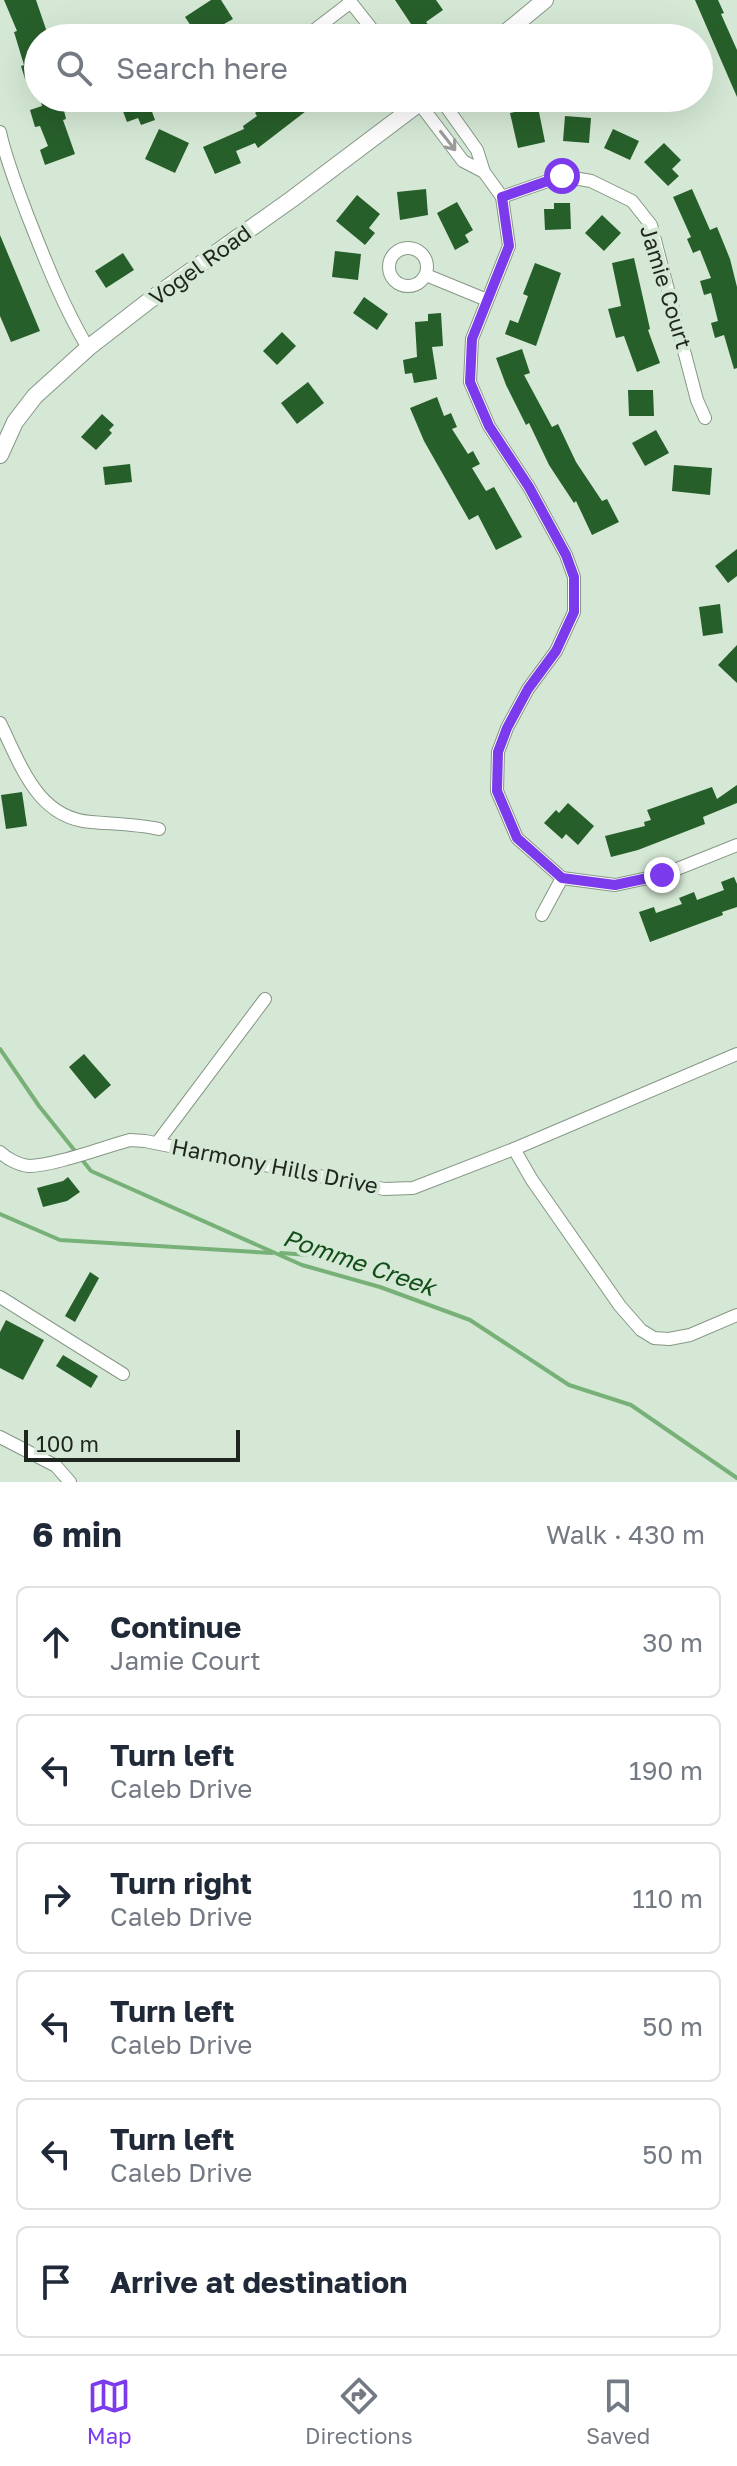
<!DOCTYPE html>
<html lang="en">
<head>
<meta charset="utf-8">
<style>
	:root { --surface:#fff; --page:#f2f2f3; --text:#1f2937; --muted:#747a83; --line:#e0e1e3; --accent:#7c3aed }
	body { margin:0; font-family:"Golos Text",sans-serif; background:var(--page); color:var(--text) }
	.scale { position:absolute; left:24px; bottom:20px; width:216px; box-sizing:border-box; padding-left:8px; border:4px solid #1f261f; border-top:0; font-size:22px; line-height:28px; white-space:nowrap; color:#1f261f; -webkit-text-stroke:6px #d5e8d5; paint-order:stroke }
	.stop { position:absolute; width:24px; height:24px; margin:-18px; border:6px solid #7c3aed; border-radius:50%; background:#fff }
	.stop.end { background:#7c3aed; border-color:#fff; box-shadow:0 2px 8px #0008 }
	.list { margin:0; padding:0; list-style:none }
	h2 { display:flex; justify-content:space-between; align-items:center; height:104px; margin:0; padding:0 32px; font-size:34px }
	h2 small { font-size:26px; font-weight:400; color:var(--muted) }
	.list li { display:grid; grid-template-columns:52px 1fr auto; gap:24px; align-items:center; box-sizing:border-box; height:112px; margin:0 16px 16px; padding:0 16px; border:2px solid var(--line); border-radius:12px }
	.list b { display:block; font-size:30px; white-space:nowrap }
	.list p { margin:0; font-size:26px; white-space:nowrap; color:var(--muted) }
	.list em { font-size:26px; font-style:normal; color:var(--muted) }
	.icon { flex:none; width:44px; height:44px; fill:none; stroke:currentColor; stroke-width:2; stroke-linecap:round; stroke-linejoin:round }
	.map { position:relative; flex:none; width:737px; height:1482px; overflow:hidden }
	.search { position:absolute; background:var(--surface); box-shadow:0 8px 32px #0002; left:24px; right:24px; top:24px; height:88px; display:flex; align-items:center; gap:20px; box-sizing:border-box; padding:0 28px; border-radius:44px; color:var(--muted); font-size:30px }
	.sheet { height:872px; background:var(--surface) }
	nav { display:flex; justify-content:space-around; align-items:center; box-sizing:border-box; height:112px; border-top:2px solid var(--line); background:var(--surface); font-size:22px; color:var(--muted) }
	nav a { display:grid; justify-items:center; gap:4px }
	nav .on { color:var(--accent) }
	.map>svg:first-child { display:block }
</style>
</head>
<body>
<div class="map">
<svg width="737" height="1482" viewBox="0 0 737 1482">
	<rect width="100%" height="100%" fill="#d5e8d5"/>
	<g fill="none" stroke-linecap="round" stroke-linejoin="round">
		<g stroke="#78b178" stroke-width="4">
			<polyline points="0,1049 39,1106 91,1171 302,1265 380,1287 470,1320 569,1385 631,1405 737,1478"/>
			<polyline points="0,1214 60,1240 272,1253"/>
			<polyline points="281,1253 323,1256"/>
		</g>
	</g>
	<g fill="#275f2a">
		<polygon points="4,0 36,0 49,38 38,38 38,75 25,79 21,66 24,65 14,32 17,31"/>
		<polygon points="211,0 221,0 233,19 199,38 185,17"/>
		<polygon points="395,0 436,0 443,10 426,22 431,28 419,36"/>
		<polygon points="695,0 718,0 724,13 721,14 737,50 737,97"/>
		<polygon points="40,98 61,98 66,119 63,120 75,154 45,165 40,150 48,146 40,126 35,127 30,110 42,106"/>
		<polygon points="118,98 147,98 155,120 141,125 138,118 127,122"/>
		<polygon points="275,98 323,98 258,148 255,143 236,151 241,163 215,174 203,147 244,129 243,126 257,116 255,113"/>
		<polygon points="538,107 545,142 518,148 510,113"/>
		<polygon points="565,116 591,118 589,143 563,141"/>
		<polygon points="159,129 189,143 175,173 145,159"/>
		<polygon points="613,129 639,141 630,160 604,148"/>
		<polygon points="664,143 681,160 672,169 679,176 668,186 644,162"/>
		<polygon points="426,189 428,215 400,220 397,192"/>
		<polygon points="692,189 710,230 717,227 730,259 737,287 737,368 734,369 724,335 715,338 711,323 718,321 711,293 704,295 700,281 711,278 700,250 693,253 687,239 691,237 673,197"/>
		<polygon points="357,195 380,214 369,228 375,233 365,245 336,221"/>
		<polygon points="457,202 473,230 465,235 469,242 455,250 437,213"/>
		<polygon points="554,203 570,203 571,229 545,230 544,209 554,209"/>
		<polygon points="602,215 621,233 604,251 585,233"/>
		<polygon points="0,235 40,331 11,342 0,316"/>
		<polygon points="335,251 361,254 358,280 332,277"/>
		<polygon points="123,253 134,270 106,288 95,271"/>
		<polygon points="634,258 650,329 648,330 660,363 637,372 624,336 616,338 608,309 621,306 612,263"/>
		<polygon points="535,263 561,273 536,346 505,334 510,320 518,323 528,296 523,294"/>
		<polygon points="364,297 388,314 377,330 353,313"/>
		<polygon points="441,313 443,346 432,347 437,379 414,383 412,373 405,374 403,360 417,357 415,322 428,321 428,314"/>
		<polygon points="282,332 296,346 277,365 263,351"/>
		<polygon points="522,349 530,373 524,375 552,427 558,424 576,462 602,501 607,499 619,522 592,535 576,501 574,503 549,465 529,423 526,425 506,385 496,358"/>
		<polygon points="308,382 324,403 297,424 281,403"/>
		<polygon points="628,390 653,390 654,416 629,416"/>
		<polygon points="437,397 444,416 451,413 457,427 452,429 468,454 473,451 480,464 472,468 486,491 494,487 522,537 496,550 478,515 469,520 424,441 410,408"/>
		<polygon points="102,414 114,425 109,430 112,433 96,450 81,437"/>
		<polygon points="656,430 669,453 645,466 632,443"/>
		<polygon points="130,464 132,482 105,485 103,467"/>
		<polygon points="674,465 712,468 710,495 672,491"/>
		<polygon points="737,549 737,576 728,583 715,566"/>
		<polygon points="720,604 723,633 703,636 699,607"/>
		<polygon points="737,645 737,683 718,665"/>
		<polygon points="737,785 737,803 703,817 705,824 638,850 611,857 605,836 645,826 644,822 651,820 647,810 712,787 717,799"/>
		<polygon points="22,792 27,826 6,829 1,795"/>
		<polygon points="568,803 594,826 578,845 566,834 562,839 544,823 556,810 559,813"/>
		<polygon points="734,877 737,884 737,907 722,912 723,915 650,942 639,912 654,907 656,913 682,904 679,898 694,892 697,900 724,890 721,882"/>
		<polygon points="84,1054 111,1085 95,1099 69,1067"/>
		<polygon points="68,1177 80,1192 67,1201 43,1207 37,1188 63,1181"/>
		<polygon points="90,1272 99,1278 75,1322 65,1316"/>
		<polygon points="6,1320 44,1340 23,1380 0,1368 0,1332"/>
		<polygon points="63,1355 98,1376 91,1388 56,1366"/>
	</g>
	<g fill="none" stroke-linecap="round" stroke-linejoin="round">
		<g stroke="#869785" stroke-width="14">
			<g id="street">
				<polyline points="349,0 379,38"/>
				<polyline points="304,38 351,2"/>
				<polyline points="440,98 477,150 484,172 502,197 509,246 472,339 470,382 489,426 529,487 566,555 574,577 574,612 556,651 528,689 507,728 498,752 497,791 517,838 562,878 615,885 662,875 737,845"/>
				<polyline points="419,103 463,161 484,172"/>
				<path d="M 0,132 C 6,160 17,187 27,214 C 45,260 63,306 88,348"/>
				<polyline points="502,197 562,176 591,181 632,201 651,225 697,400 705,418"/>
				<circle cx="408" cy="267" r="19"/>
				<polyline points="426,275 487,300"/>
				<path d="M 0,723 C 21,765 37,818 91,822 C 114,824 136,824 159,829"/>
				<polyline points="542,915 562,878"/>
				<polyline points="157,1143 265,999"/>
				<polyline points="514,1149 737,1054"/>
				<path d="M 0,1152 C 7,1159 19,1165 29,1166 C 53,1166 104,1147 130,1140 L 145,1141 L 384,1189 L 413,1188 L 514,1149 L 532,1180 L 620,1306 L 641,1330 L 654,1338 L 669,1339 L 690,1335 L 737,1315"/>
				<polyline points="0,1297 123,1374"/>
				<polyline points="0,1437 56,1466 70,1482"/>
			</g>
		</g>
		<g stroke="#869785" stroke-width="18">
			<g id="secondary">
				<polyline points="499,38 545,0"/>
				<polyline points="0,455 15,422 35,396 88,348 150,300 292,199 426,98"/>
			</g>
		</g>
		<use href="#street" stroke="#fff" stroke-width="12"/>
		<use href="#secondary" stroke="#fff" stroke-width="16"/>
	</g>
	<defs><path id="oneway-shaft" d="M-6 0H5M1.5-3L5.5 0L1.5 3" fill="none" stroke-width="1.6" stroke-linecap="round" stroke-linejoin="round" transform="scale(2)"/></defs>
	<use stroke="#9a9d9a" href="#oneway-shaft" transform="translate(448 141) rotate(52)"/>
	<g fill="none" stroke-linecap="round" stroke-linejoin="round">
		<polyline stroke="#7c3aed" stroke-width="10" points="562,176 502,197 509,246 472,339 470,382 489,426 529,487 566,555 574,577 574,612 556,651 528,689 507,728 498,752 497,791 517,838 562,878 615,885 662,875"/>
	</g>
	<g text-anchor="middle" stroke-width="8" stroke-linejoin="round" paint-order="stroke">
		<g font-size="22" fill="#1f261f" stroke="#d5e8d5">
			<text transform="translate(200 265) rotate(-36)" y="8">Vogel Road</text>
			<text transform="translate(666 287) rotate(73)" y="8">Jamie Court</text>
			<text transform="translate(275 1166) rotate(11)" y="8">Harmony Hills Drive</text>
		</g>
		<g font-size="24" font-style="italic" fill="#124f18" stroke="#d5e8d5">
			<text transform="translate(359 1263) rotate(19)" y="8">Pomme Creek</text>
		</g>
	</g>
</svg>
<div class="scale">100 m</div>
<div class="stop" style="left:562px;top:176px"></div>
<div class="stop end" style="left:662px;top:875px"></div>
<div class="search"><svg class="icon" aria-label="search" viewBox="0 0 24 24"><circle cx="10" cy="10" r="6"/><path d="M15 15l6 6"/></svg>Search here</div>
</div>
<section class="sheet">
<h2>6 min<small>Walk · 430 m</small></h2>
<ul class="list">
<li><svg class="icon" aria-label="ahead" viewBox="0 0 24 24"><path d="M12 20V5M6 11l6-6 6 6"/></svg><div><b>Continue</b><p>Jamie Court</p></div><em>30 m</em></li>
<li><svg class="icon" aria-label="left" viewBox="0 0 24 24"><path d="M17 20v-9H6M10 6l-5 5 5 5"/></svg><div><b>Turn left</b><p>Caleb Drive</p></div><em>190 m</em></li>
<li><svg class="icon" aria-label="right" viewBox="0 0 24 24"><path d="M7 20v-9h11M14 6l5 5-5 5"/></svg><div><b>Turn right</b><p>Caleb Drive</p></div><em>110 m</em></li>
<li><svg class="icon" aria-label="left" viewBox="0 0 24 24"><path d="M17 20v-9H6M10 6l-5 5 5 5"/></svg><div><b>Turn left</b><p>Caleb Drive</p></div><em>50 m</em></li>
<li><svg class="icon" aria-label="left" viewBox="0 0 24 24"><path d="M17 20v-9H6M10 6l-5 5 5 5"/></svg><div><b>Turn left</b><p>Caleb Drive</p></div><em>50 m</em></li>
<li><svg class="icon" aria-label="arrive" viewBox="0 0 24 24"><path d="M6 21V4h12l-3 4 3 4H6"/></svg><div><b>Arrive at destination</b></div></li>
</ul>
</section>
<nav>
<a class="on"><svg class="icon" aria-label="map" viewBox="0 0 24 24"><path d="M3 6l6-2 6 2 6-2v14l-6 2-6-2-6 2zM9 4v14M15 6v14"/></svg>Map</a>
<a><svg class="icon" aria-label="directions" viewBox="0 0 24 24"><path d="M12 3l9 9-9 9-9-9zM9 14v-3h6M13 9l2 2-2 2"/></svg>Directions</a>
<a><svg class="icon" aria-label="saved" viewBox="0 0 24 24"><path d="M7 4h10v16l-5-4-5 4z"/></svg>Saved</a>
</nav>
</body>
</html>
